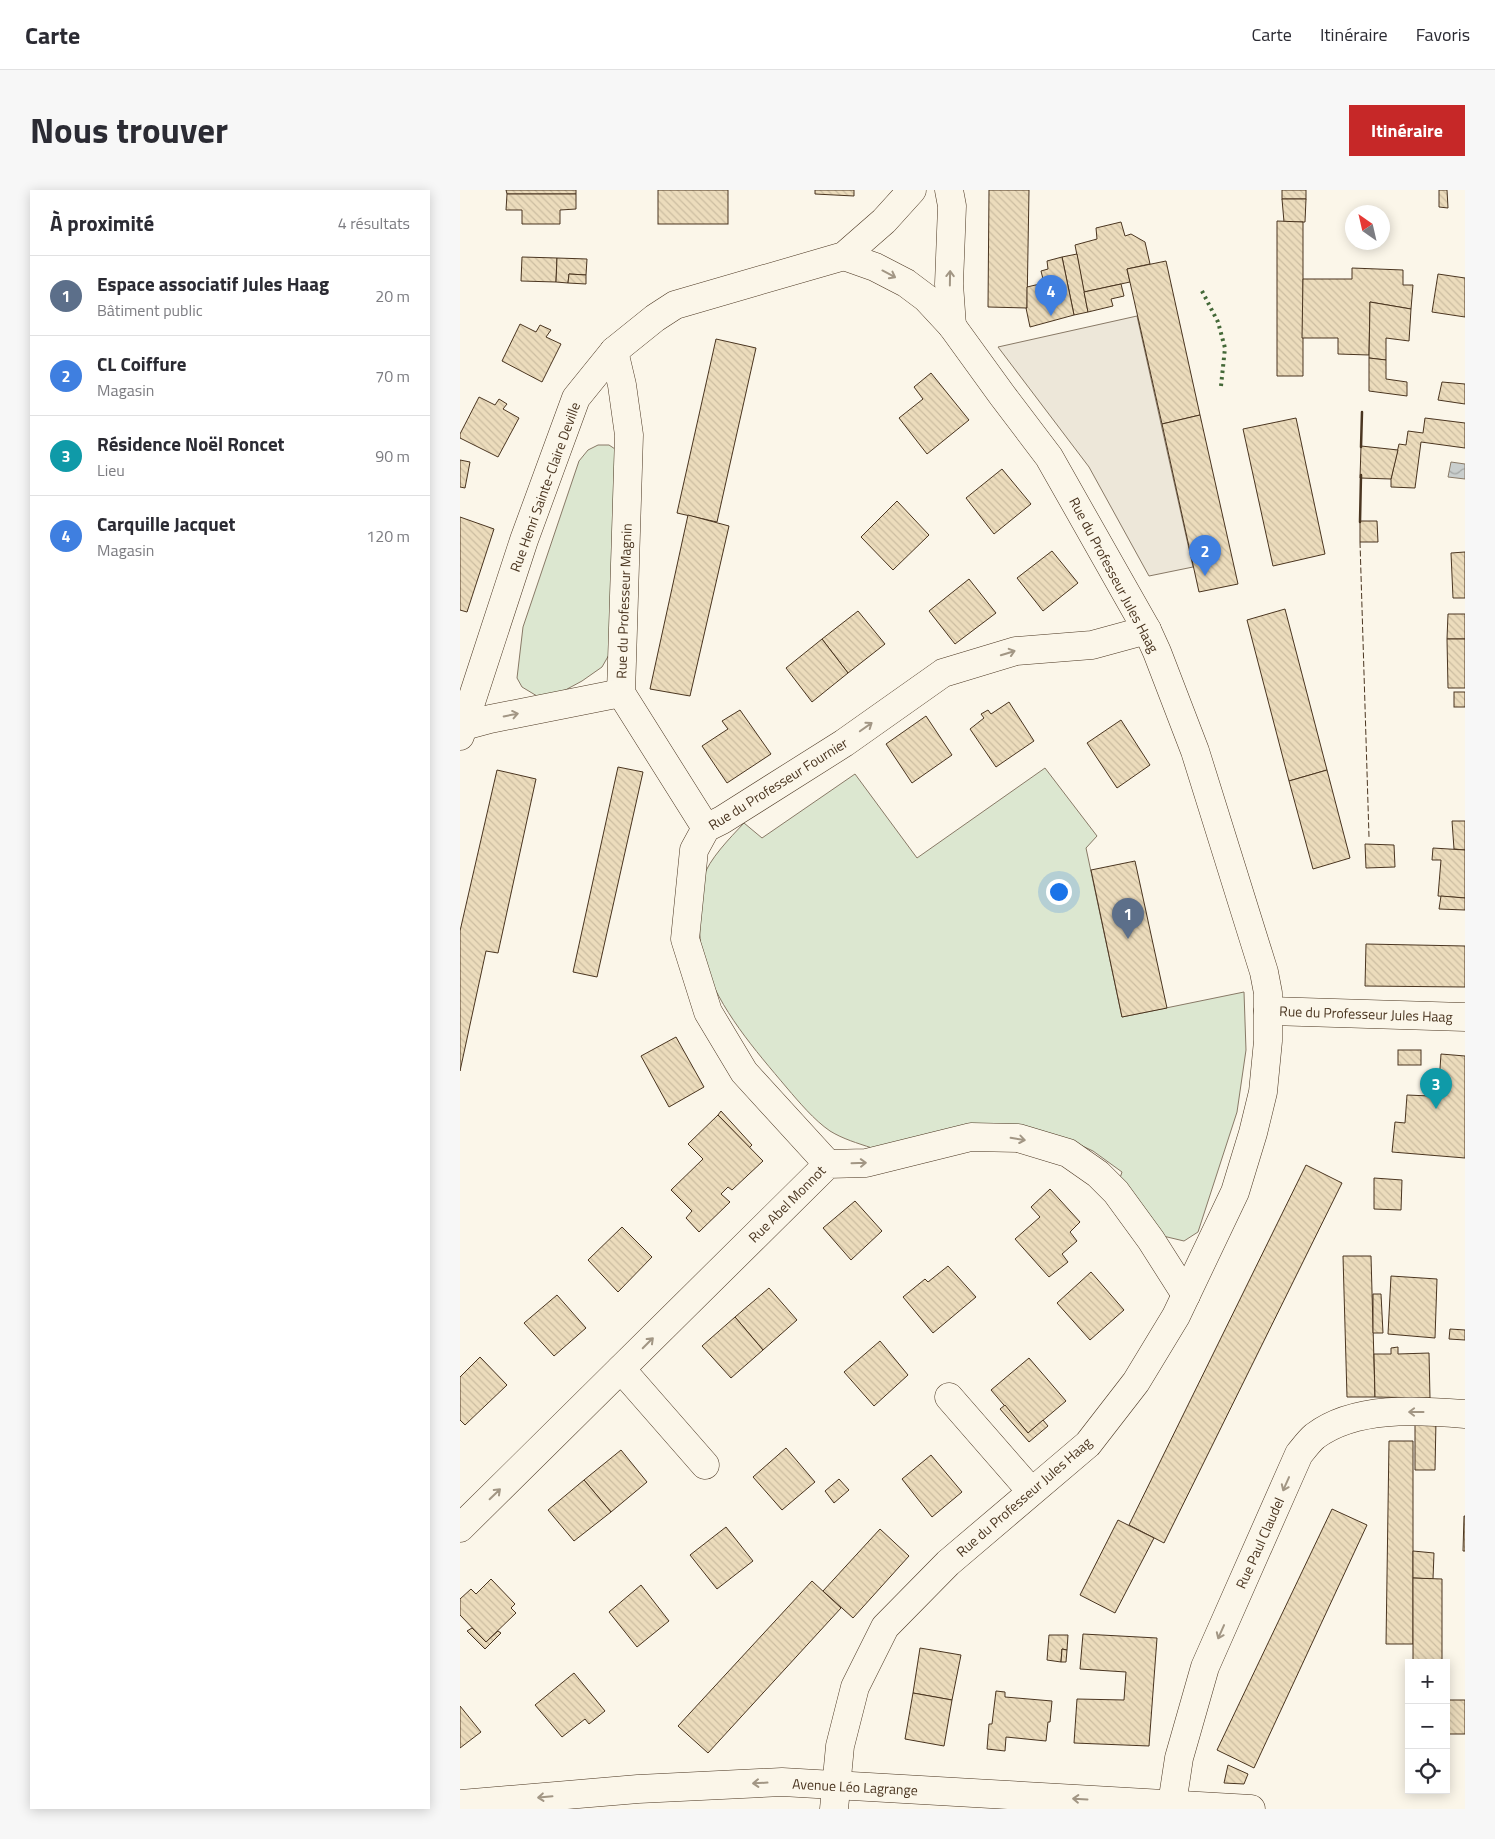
<!DOCTYPE html>
<html lang="fr">
<head>
<meta charset="utf-8">
<style>
	:root { --surface:#fff; --page:#f7f7f7; --text:#2b2b33; --muted:#7c7c81; --line:#e1e1e2; --accent:#c62828 }
	body { margin:0; font-family:"Titillium Web",sans-serif; background:var(--page); color:var(--text) }
	.controls { position:absolute; right:15px; bottom:15px; display:grid; overflow:hidden; border-radius:0px; box-shadow:0 2px 12px #0003 }
	.controls button { width:45px; height:45px; display:grid; place-items:center; padding:0; border:0; border-bottom:1px solid var(--line); background:var(--surface); color:var(--text); font:25px sans-serif }
	.compass { position:absolute; left:885px; top:15px; width:45px; height:45px; border-radius:50%; background:var(--surface); box-shadow:0 2px 12px #0003; rotate:326deg }
	.you { position:absolute; left:598px; top:701px; width:18px; height:18px; margin:-12px; border:4px solid #fff; border-radius:50%; background:#1a73e8; box-shadow:0 0 0 8px #1a73e833 }
	.badge { display:grid; place-items:center; width:32px; height:32px; border-radius:50%; background:var(--accent); color:#fff; font-size:16px; font-weight:700 }
	.pin { position:absolute; translate:-50% -41px; filter:drop-shadow(0 1px 2px #0008) }
	.pin::after { content:''; position:absolute; top:26px; width:18px; height:15px; background:inherit; clip-path:polygon(0 0,100% 0,50% 100%) }
	.list { margin:0; padding:0; list-style:none }
	h2 { display:flex; justify-content:space-between; align-items:center; height:65px; margin:0; padding:0 20px; font-size:21px }
	h2 small { font-size:16px; font-weight:400; color:var(--muted) }
	.list li { display:grid; grid-template-columns:32px 1fr auto; gap:15px; align-items:center; box-sizing:border-box; height:80px; padding:0 20px; border-top:1px solid var(--line) }
	.list b { display:block; font-size:19px; white-space:nowrap }
	.list p { margin:0; font-size:16px; white-space:nowrap; color:var(--muted) }
	.list em { font-size:16px; font-style:normal; color:var(--muted) }
	.icon { flex:none; width:28px; height:28px; fill:none; stroke:currentColor; stroke-width:2; stroke-linecap:round; stroke-linejoin:round }
	.map { position:relative; flex:none; width:1005px; height:1619px; overflow:hidden; border-radius:0px }
	header { display:flex; align-items:center; gap:30px; box-sizing:border-box; height:70px; padding:0 25px; background:var(--surface); border-bottom:1px solid var(--line) }
	header strong { font-size:24px }
	nav { display:flex; gap:28px; margin-inline-start:auto; font-size:18px }
	.intro { display:flex; align-items:center; justify-content:space-between; box-sizing:border-box; height:120px; padding:0 30px }
	h1 { margin:0; font-size:35px }
	.button { padding:12px 22px; border-radius:0px; background:var(--accent); color:#fff; font-size:18px; font-weight:700 }
	main { display:flex; gap:30px; padding:0 30px }
	aside { flex:1; background:var(--surface); border-radius:0px; box-shadow:0 2px 12px #0003 }
	.map>svg:first-child { display:block }
</style>
</head>
<body>
<header>
<strong>Carte</strong>
<nav><a>Carte</a><a>Itinéraire</a><a>Favoris</a></nav>
</header>
<div class="intro"><h1>Nous trouver</h1><a class="button">Itinéraire</a></div>
<main>
<aside>
<h2>À proximité<small>4 résultats</small></h2>
<ul class="list">
<li><span class="badge" style="background:#5c6f8a">1</span><div><b>Espace associatif Jules Haag</b><p>Bâtiment public</p></div><em>20 m</em></li>
<li><span class="badge" style="background:#3f7fe0">2</span><div><b>CL Coiffure</b><p>Magasin</p></div><em>70 m</em></li>
<li><span class="badge" style="background:#0f9aa8">3</span><div><b>Résidence Noël Roncet</b><p>Lieu</p></div><em>90 m</em></li>
<li><span class="badge" style="background:#3f7fe0">4</span><div><b>Carquille Jacquet</b><p>Magasin</p></div><em>120 m</em></li>
</ul>
</aside>
<div class="map">
<svg width="1005" height="1619" viewBox="0 0 1005 1619">
	<defs>
		<pattern id="water-waves" width="16" height="10" patternUnits="userSpaceOnUse" patternTransform="scale(1.25)"><rect width="16" height="10" fill="#c9cecd"/><path d="M0 5q4-4 8 0t8 0" fill="none" stroke="#a5a8a6"/></pattern>
		<pattern id="building-back-hatch" width="6" height="6" patternUnits="userSpaceOnUse" patternTransform="scale(1.25)"><rect width="6" height="6" fill="#ecdcbc"/><path d="M-1 5l2 2M0 0l6 6M5-1l2 2" fill="none" stroke="#ccbda1"/></pattern>
	</defs>
	<rect width="100%" height="100%" fill="#fbf6e9"/>
	<g fill="#dce7d0" stroke="#887966">
		<polygon points="138,255 149,255 155,259 150,463 142,477 122,491 98,504 77,506 62,497 57,488 63,437 119,271 128,260"/>
		<path d="M 585,578 L 637,646 L 626,658 L 662,827 L 784,802 L 786,860 L 777,922 L 738,1042 L 724,1051 L 703,1046 L 658,994 L 662,982 L 633,961 L 616,953 L 412,958 C 397,953 383,949 370,941 C 354,930 339,912 327,898 C 295,860 259,819 244,772 C 238,754 238,706 243,688 C 249,669 270,648 284,633 L 302,648 L 395,584 L 457,668 Z"/>
	</g>
	<polygon fill="#ede7d9" stroke="#887966" points="677,126 733,377 689,386 629,277 538,157"/>
	<polygon fill="url(#water-waves)" stroke="#887966" points="991,272 1005,274 1005,289 988,287"/>
	<g fill="url(#building-back-hatch)" stroke="#4a3520">
		<polygon points="46,0 116,0 116,4 47,4"/>
		<rect x="198" y="0" width="70" height="34"/>
		<polygon points="355,0 394,0 394,6 355,4"/>
		<polygon points="529,0 569,0 567,118 528,117"/>
		<rect x="822" y="0" width="24" height="9"/>
		<polygon points="979,0 987,0 988,18 979,17"/>
		<polygon points="47,4 116,4 116,19 100,20 100,34 62,34 62,20 46,20"/>
		<polygon points="822,9 846,9 845,32 824,32"/>
		<polygon points="817,31 843,32 843,186 817,186"/>
		<polygon points="661,32 665,46 671,44 685,52 690,74 667,79 670,92 624,102 615,55 637,49 636,38"/>
		<polygon points="617,64 628,122 614,125 602,67"/>
		<polygon points="62,67 97,68 96,92 61,91"/>
		<polygon points="602,67 614,125 570,137 566,118 567,118 567,97 584,93 581,81 588,79 587,71"/>
		<polygon points="97,68 127,69 126,85 109,84 108,93 96,92"/>
		<polygon points="706,71 740,225 702,234 667,79"/>
		<polygon points="892,78 943,80 943,95 953,95 951,119 910,112 909,165 878,164 878,148 842,148 843,89 892,89"/>
		<polygon points="109,84 126,85 126,94 108,93"/>
		<polygon points="978,84 1005,88 1005,127 972,122"/>
		<polygon points="661,94 664,106 651,109 653,116 628,122 624,102"/>
		<polygon points="910,112 951,119 949,151 926,148 926,170 909,168"/>
		<polygon points="60,134 76,142 80,135 91,140 86,147 101,154 82,192 42,171"/>
		<polygon points="256,149 296,158 257,332 217,323"/>
		<polygon points="909,168 926,170 926,189 947,192 947,206 909,201"/>
		<polygon points="471,183 509,230 467,264 439,228 463,209 454,197"/>
		<polygon points="982,192 1005,194 1005,214 978,210"/>
		<polygon points="19,207 35,215 39,209 47,214 43,219 59,228 38,267 0,248 0,244"/>
		<polygon points="740,225 778,394 739,402 702,234"/>
		<polygon points="836,228 865,364 813,376 783,239"/>
		<polygon points="965,228 1005,233 1005,258 961,252 955,298 931,297 931,289 939,254 946,255 948,241 963,243"/>
		<polygon points="901,256 938,260 931,289 900,288"/>
		<polygon points="0,270 10,272 5,298 0,297"/>
		<polygon points="542,279 571,314 534,344 506,308"/>
		<polygon points="437,311 469,345 433,380 401,347"/>
		<polygon points="228,325 269,336 230,506 190,499"/>
		<polygon points="0,327 34,339 7,422 0,420"/>
		<polygon points="900,331 917,331 918,352 900,352"/>
		<polygon points="592,361 618,393 583,421 557,388"/>
		<polygon points="1005,362 1005,408 993,408 991,363"/>
		<polygon points="509,389 536,423 495,454 469,421"/>
		<polygon points="825,419 867,580 829,591 787,430"/>
		<polygon points="398,421 425,454 388,483 362,449"/>
		<polygon points="988,424 1005,424 1005,449 987,449"/>
		<polygon points="362,449 388,483 352,512 326,478"/>
		<polygon points="987,449 1005,449 1005,498 988,498"/>
		<rect x="994" y="502" width="11" height="15"/>
		<polygon points="549,512 574,551 536,577 510,539 524,528 521,524 528,520 531,524"/>
		<polygon points="280,520 311,564 267,593 242,556 268,539 262,531"/>
		<polygon points="466,526 492,565 452,593 426,554"/>
		<polygon points="661,530 690,575 657,598 627,553"/>
		<polygon points="158,577 183,582 137,787 113,782"/>
		<polygon points="37,580 76,589 38,763 26,761 0,881 0,741"/>
		<polygon points="867,580 890,668 853,679 829,591"/>
		<polygon points="992,631 1005,631 1005,660 994,659"/>
		<polygon points="905,654 934,655 935,677 906,678"/>
		<polygon points="973,658 1005,660 1005,708 978,706 981,670 972,670"/>
		<polygon points="675,671 707,818 662,827 631,680"/>
		<polygon points="981,706 1005,708 1005,720 979,719"/>
		<polygon points="906,754 1005,756 1005,797 905,796"/>
		<polygon points="216,847 244,897 209,917 181,866"/>
		<rect x="938" y="860" width="23" height="15"/>
		<polygon points="981,864 1005,866 1005,968 932,962 935,932 945,933 947,905 970,906 971,892 979,893"/>
		<polygon points="261,921 292,955 289,958 258,925"/>
		<polygon points="258,925 303,971 272,1000 268,997 261,1004 270,1012 239,1042 226,1028 232,1021 211,1000 243,969 228,954"/>
		<polygon points="846,975 882,993 704,1353 669,1335"/>
		<polygon points="914,988 942,990 941,1020 914,1019"/>
		<polygon points="590,999 620,1032 610,1042 617,1051 602,1064 608,1072 589,1087 555,1049 580,1027 571,1017"/>
		<polygon points="395,1011 422,1041 391,1070 363,1038"/>
		<polygon points="162,1037 192,1067 158,1102 128,1070"/>
		<polygon points="883,1066 911,1066 915,1207 887,1207"/>
		<polygon points="488,1076 516,1107 473,1143 443,1107 465,1089 468,1092"/>
		<polygon points="631,1082 664,1120 630,1150 597,1113"/>
		<polygon points="931,1086 977,1089 975,1148 928,1144"/>
		<polygon points="309,1098 337,1130 303,1160 275,1127"/>
		<polygon points="913,1104 921,1104 923,1143 913,1143"/>
		<polygon points="97,1105 126,1138 94,1166 64,1133"/>
		<polygon points="275,1127 303,1160 271,1188 242,1156"/>
		<polygon points="990,1139 1005,1140 1005,1150 989,1149"/>
		<polygon points="420,1151 448,1185 414,1216 384,1182"/>
		<polygon points="938,1157 938,1164 969,1163 970,1208 915,1207 914,1164 931,1164 931,1158"/>
		<polygon points="20,1167 47,1195 5,1235 0,1230 0,1187"/>
		<polygon points="569,1168 606,1211 568,1243 531,1200"/>
		<polygon points="545,1215 568,1243 583,1230 588,1236 569,1252 540,1219"/>
		<polygon points="955,1229 976,1230 975,1280 955,1280"/>
		<polygon points="929,1251 953,1251 953,1454 926,1454"/>
		<polygon points="326,1258 355,1292 322,1320 293,1287"/>
		<polygon points="161,1260 187,1292 151,1322 124,1290"/>
		<polygon points="471,1265 502,1302 472,1327 442,1289"/>
		<polygon points="379,1289 389,1300 374,1313 365,1301"/>
		<polygon points="124,1290 151,1322 114,1351 88,1320"/>
		<polygon points="872,1319 907,1335 794,1578 757,1560"/>
		<polygon points="1004,1326 1005,1326 1005,1361 1003,1361"/>
		<polygon points="658,1330 694,1348 655,1423 620,1405"/>
		<polygon points="266,1337 293,1371 257,1399 230,1365"/>
		<polygon points="420,1339 449,1366 393,1428 363,1401"/>
		<polygon points="953,1361 974,1363 973,1389 953,1388"/>
		<polygon points="953,1388 982,1389 982,1473 953,1473"/>
		<polygon points="31,1389 55,1414 51,1418 56,1423 26,1452 0,1425 0,1409 11,1399 16,1404"/>
		<polygon points="352,1391 381,1418 248,1563 218,1536"/>
		<polygon points="181,1395 209,1431 177,1457 149,1422"/>
		<polygon points="12,1438 26,1452 38,1441 41,1443 25,1459 7,1441"/>
		<polygon points="623,1444 697,1448 689,1556 614,1553 617,1509 664,1510 666,1482 620,1479"/>
		<polygon points="589,1445 608,1445 607,1460 602,1459 601,1472 587,1470"/>
		<polygon points="460,1458 501,1465 492,1510 453,1503"/>
		<polygon points="602,1459 607,1460 606,1472 601,1472"/>
		<polygon points="114,1483 145,1521 129,1534 125,1529 102,1547 75,1515"/>
		<polygon points="536,1501 545,1502 545,1507 592,1511 590,1532 588,1532 586,1551 546,1547 545,1561 527,1559 529,1534 532,1534"/>
		<polygon points="453,1503 492,1510 484,1556 445,1549"/>
		<rect x="986" y="1510" width="19" height="34"/>
		<polygon points="0,1516 21,1542 0,1558"/>
		<polygon points="768,1575 788,1584 784,1594 764,1593"/>
	</g>
	<g fill="none" stroke-linecap="round" stroke-linejoin="round">
		<g stroke="#4a3520" stroke-width="29">
			<g id="minor">
				<polyline points="489,0 492,16 489,94 492,136"/>
				<polyline points="154,161 162,195 169,245 161,503 246,638"/>
				<polyline points="4,536 30,529 161,503"/>
				<polyline points="0,546 64,350 116,208 154,161 195,128 215,115 384,66 424,31 452,0"/>
				<polyline points="808,821 1005,827"/>
				<polyline points="368,974 284,882 248,822 225,749 234,660 246,638 262,630 384,553 483,483 556,461 632,455 687,440"/>
				<polyline points="161,1179 245,1275"/>
				<polyline points="489,1207 571,1301"/>
				<polyline points="0,1338 368,974 406,973 511,947 558,948 608,963 638,984 656,1002 691,1050 726,1105"/>
				<path d="M 712,1614 L 719,1568 L 745,1477 L 839,1264 C 844,1258 849,1251 855,1246 C 895,1216 957,1220 1005,1224"/>
				<polyline points="374,1619 380,1556 395,1497 425,1437 488,1373 628,1254 676,1192 716,1126 775,1002 793,943 803,902 808,851 808,803 804,782 735,561 697,462 687,440 589,267 542,205 492,136 466,108 446,93 415,77 384,66"/>
			</g>
		</g>
		<g stroke="#4a3520" stroke-width="29">
			<polyline id="major" points="0,1614 178,1599 322,1592 791,1619"/>
		</g>
		<use href="#minor" stroke="#fbf6e9" stroke-width="28"/>
		<use href="#major" stroke="#fbf6e9" stroke-width="28"/>
		<polyline stroke="#436837" stroke-width="4" stroke-dasharray="2.5 4" stroke-linecap="butt" points="742,101 758,132 765,158 761,196"/>
		<polyline stroke="#4a3520" stroke-width="1" stroke-dasharray="6 2.5" stroke-linecap="butt" points="900,352 909,647"/>
		<g stroke="#4a3520" stroke-width="2.5">
			<polyline points="901,257 902,222"/>
			<polyline points="900,332 901,285"/>
		</g>
	</g>
	<defs><path id="oneway-shaft" d="M-6 0H5M1.5-3L5.5 0L1.5 3" fill="none" stroke-width="1.6" stroke-linecap="round" stroke-linejoin="round" transform="scale(1.25)"/></defs>
	<g stroke="#a29684">
		<use href="#oneway-shaft" transform="translate(429 84) rotate(28)"/>
		<use href="#oneway-shaft" transform="translate(490 88) rotate(-89)"/>
		<use href="#oneway-shaft" transform="translate(548 463) rotate(-17)"/>
		<use href="#oneway-shaft" transform="translate(51 525) rotate(-11)"/>
		<use href="#oneway-shaft" transform="translate(406 537) rotate(-35)"/>
		<use href="#oneway-shaft" transform="translate(558 949) rotate(9)"/>
		<use href="#oneway-shaft" transform="translate(399 973) rotate(-2)"/>
		<use href="#oneway-shaft" transform="translate(188 1153) rotate(-45)"/>
		<use href="#oneway-shaft" transform="translate(956 1222) rotate(-180)"/>
		<use href="#oneway-shaft" transform="translate(826 1294) rotate(114)"/>
		<use href="#oneway-shaft" transform="translate(35 1304) rotate(-44)"/>
		<use href="#oneway-shaft" transform="translate(761 1442) rotate(114)"/>
		<use href="#oneway-shaft" transform="translate(300 1593) rotate(177)"/>
		<use href="#oneway-shaft" transform="translate(85 1607) rotate(175)"/>
		<use href="#oneway-shaft" transform="translate(620 1609) rotate(-177)"/>
	</g>
	<g text-anchor="middle" stroke-width="4" stroke-linejoin="round" paint-order="stroke">
		<g font-size="14" fill="#4a3520" stroke="#fbf6e9">
			<text transform="translate(85 297) rotate(-70)" y="5">Rue Henri Sainte-Claire Deville</text>
			<text transform="translate(654 385) rotate(62)" y="5">Rue du Professeur Jules Haag</text>
			<text transform="translate(164 411) rotate(-88)" y="5">Rue du Professeur Magnin</text>
			<text transform="translate(318 594) rotate(-32)" y="5">Rue du Professeur Fournier</text>
			<text transform="translate(906 824) rotate(2)" y="5">Rue du Professeur Jules Haag</text>
			<text transform="translate(327 1014) rotate(-45)" y="5">Rue Abel Monnot</text>
			<text transform="translate(564 1307) rotate(-41)" y="5">Rue du Professeur Jules Haag</text>
			<text transform="translate(800 1353) rotate(-66)" y="5">Rue Paul Claudel</text>
			<text transform="translate(395 1597) rotate(3)" y="5">Avenue Léo Lagrange</text>
		</g>
	</g>
</svg>
<div class="controls">
<button>+</button>
<button>−</button>
<button><svg class="icon" aria-label="locate" viewBox="0 0 24 24"><circle cx="12" cy="12" r="6"/><path d="M12 2v4M12 18v4M2 12h4M18 12h4"/></svg></button>
</div>
<svg class="compass" viewBox="-18 -18 36 36"><path d="M0-13l5 13h-10z" fill="#e53935"/><path d="M0 13l5-13h-10z" fill="#7c7c81"/></svg>
<div class="you"></div>
<div class="pin badge" style="left:668px;top:749px;background:#5c6f8a">1</div>
<div class="pin badge" style="left:745px;top:386px;background:#3f7fe0">2</div>
<div class="pin badge" style="left:976px;top:919px;background:#0f9aa8">3</div>
<div class="pin badge" style="left:591px;top:126px;background:#3f7fe0">4</div>
</div>
</main>
</body>
</html>
